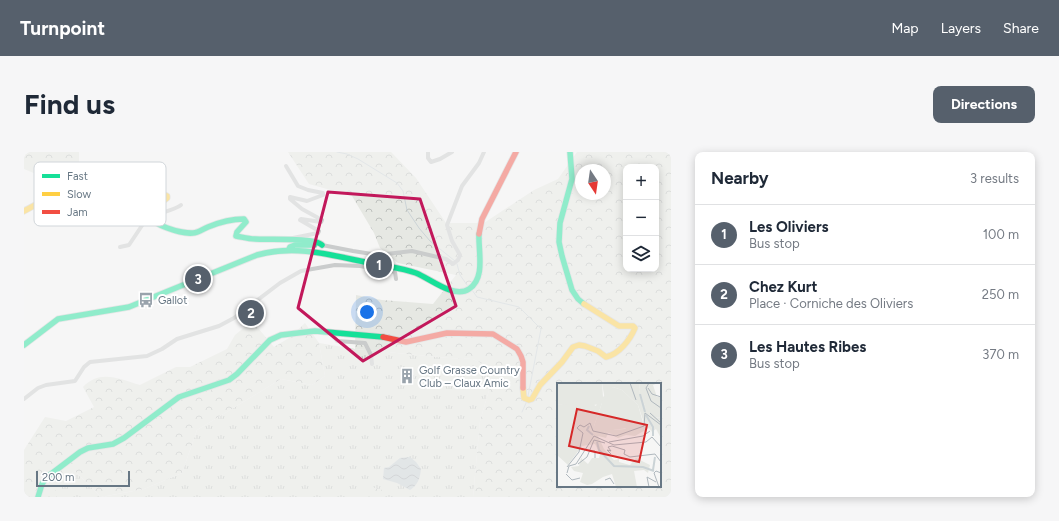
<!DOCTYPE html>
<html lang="en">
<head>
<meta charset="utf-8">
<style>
	:root { --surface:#fff; --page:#f6f6f7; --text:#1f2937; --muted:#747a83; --line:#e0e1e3; --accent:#56606c }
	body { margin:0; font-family:Figtree,sans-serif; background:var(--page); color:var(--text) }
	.controls { position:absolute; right:12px; top:12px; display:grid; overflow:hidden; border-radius:8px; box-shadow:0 2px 10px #0003 }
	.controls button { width:36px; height:36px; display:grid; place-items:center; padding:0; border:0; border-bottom:1px solid var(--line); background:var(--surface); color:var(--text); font:20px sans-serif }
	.compass { position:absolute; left:551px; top:12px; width:36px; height:36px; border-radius:50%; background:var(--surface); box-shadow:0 2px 10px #0003; rotate:167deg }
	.scale { position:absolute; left:12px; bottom:10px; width:94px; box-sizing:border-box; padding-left:4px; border:2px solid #677784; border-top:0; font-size:11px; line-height:14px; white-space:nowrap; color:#677784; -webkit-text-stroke:3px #fff; paint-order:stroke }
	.you { position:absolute; left:343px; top:160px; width:14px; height:14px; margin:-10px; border:3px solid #fff; border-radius:50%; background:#1a73e8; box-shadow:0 0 0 6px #1a73e833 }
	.badge { display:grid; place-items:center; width:26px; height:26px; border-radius:50%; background:var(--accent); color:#fff; font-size:13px; font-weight:700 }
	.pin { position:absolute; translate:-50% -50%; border:2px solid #fff; box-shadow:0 1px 4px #0006 }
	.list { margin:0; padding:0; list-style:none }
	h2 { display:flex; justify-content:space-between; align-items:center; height:52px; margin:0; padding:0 16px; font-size:17px }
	h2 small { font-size:13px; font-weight:400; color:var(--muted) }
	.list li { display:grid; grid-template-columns:26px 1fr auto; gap:12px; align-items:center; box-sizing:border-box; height:60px; padding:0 16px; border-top:1px solid var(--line) }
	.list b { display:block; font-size:15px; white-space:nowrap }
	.list p { margin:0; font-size:13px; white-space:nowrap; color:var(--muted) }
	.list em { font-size:13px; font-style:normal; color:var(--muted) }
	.icon { flex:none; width:22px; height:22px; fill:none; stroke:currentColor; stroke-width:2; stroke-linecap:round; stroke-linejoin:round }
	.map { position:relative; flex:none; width:647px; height:345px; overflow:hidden; border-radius:8px }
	header { display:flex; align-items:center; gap:24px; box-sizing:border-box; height:56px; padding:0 20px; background:var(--accent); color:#fff }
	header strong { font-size:19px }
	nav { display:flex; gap:22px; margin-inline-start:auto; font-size:14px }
	.intro { display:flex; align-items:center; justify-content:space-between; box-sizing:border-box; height:96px; padding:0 24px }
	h1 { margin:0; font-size:28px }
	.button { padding:10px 18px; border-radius:8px; background:var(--accent); color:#fff; font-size:14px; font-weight:700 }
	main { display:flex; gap:24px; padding:0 24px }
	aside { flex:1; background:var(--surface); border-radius:8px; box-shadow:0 2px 10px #0003 }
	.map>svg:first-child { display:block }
</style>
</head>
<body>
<header>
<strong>Turnpoint</strong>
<nav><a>Map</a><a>Layers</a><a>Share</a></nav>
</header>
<div class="intro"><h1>Find us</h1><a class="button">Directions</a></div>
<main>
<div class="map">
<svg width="647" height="345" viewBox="0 0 647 345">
	<defs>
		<pattern id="grass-tufts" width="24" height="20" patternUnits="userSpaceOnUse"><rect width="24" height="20" fill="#e6e8e3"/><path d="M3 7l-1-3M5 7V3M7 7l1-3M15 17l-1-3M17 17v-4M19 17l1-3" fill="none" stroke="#bec1be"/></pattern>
		<pattern id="forest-crowns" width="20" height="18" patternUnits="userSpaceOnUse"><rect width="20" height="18" fill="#e6e8e3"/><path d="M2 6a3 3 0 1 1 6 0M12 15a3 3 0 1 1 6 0" fill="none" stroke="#bec1be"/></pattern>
		<pattern id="water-waves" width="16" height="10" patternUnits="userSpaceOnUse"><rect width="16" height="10" fill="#cbd3d6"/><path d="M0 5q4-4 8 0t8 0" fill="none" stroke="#a9b0b3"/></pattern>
	</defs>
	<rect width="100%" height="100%" fill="#f6f6f5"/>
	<g fill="url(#grass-tufts)">
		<polygon points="295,191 331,197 425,206 449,207 461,213 468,228 456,269 449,345 78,345 120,337 158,321 173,278 257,227 288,233 301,224"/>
		<polygon points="51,319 77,345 32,345 32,331"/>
	</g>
	<g fill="url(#forest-crowns)" fill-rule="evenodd">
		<polygon points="0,0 55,0 55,24 34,31 0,17"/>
		<path d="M 264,0 L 367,0 L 392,26 L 422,71 L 460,71 L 510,38 L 534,27 L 553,0 L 647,0 L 647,345 L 449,345 L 456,269 L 468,228 L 461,213 L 449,207 L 425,206 L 331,197 L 332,143 L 358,148 L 409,152 L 432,123 L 374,111 L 356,96 L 350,81 L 328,44 L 285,32 ZM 602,15 L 632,15 L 632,117 L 602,117 ZM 557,18 L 581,18 L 581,42 L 557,42 ZM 534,232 L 636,232 L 636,334 L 534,334 Z"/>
		<path d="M 228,169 L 250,195 L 265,186 L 281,171 L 295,191 L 301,224 L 288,233 L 257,227 L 173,278 L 158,321 L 120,337 L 77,345 L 51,319 L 32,331 L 32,345 L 0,345 L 0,298 L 21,265 L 42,269 L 70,255 L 59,235 C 76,217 95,227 116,233 L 152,215 L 166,215 L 203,197 L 211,183 Z"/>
		<polygon points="348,335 358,338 357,345 330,345 342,337"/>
	</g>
	<path fill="url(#water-waves)" d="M 386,305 L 392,310 L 397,317 C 396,326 394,333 386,338 L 373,331 L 359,327 L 360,316 L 365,315 L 376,306 Z"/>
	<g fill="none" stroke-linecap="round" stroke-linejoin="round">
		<g stroke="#cbd3d6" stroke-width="1">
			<polyline points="313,0 323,2 334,7 373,31 379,39 383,58 395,76 406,89 431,109"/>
			<polyline points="433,112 436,123 443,133"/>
			<polyline points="448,138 453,145 495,155 517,177 504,244"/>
			<polyline points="498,260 503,249"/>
		</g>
		<g stroke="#d2d3d4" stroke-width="7">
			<g id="fast">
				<polyline points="546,0 548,27 536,71 535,90 538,104 548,138 554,147 560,152"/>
				<path d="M 139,49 L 126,60 C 123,73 159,82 169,81 C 174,81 179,77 184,75 C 196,70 207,67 220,67 L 222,70 L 213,80 L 212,84 C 218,85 224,87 231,87 C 243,88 291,85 298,93"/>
				<polyline points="265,97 266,95 271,93 290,93"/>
				<path d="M 0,193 L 34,167 L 105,155 L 233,103 C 274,92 310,104 350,112 C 364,115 378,116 392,121 C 407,127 430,147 445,137 C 462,126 454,99 455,82"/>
				<polyline points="14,345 18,332 23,325 56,300 64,296 89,292 100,286 155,245 205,228 213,222 246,188 257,183 291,179 359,185"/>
			</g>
		</g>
		<g stroke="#d2d3d4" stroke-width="7">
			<g id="slow">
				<polyline points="0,59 41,37 57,38 83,29 94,29 116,33 143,44 143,46 139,49"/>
				<path d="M 499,236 L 500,246 L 505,248 L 508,247 L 516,233 L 538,210 L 549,195 L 555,193 L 561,194 L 574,199 L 582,205 C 595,202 606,188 611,176 L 609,174 L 595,174 L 560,152"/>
			</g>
		</g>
		<g stroke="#d2d3d4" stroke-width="7">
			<g id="jam">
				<polyline points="455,82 458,67 492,0"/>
				<polyline points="359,185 382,190 423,181 469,182 493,197 497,204 499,210 499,236"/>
			</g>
		</g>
		<g stroke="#cacccc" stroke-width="4">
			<polyline points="404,0 404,6 407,10 416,7 428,0"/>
			<polyline points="262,14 274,34 284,38 299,41 299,43 283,49 266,45 266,47 278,57 298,68 297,70 277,67 276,68 295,79 294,81 269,86"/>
			<polyline points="98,29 104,25 135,13"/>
			<polyline points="298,93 329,99 354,103 388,99 422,107 429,112 434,108 436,103 428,89 423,73 438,34 455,11 460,0"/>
			<path d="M 96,95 L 105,93 L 119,72 L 130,70 C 134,58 148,60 157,53"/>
			<polyline points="309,180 309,184 313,189 341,191 347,203 348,212"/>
			<polyline points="0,247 14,236 22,233 51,229 60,215 66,210 123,204 138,197 153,187 195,174 210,166 256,131 277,119 311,113 336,114 347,116 355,113 357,117 371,120 372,127"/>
		</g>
		<use href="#fast" stroke="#16e098" stroke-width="5.5"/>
		<use href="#slow" stroke="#ffcf43" stroke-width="5.5"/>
		<use href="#jam" stroke="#f24e42" stroke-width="5.5"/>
	</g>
	<path d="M0 0H647V345H0ZM 304,40 L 396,47 L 432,154 L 339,209 L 274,156 Z" fill="#f6f6f5" fill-opacity=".55" fill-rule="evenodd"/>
	<path fill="none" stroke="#c2185b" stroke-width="3" stroke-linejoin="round" d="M 304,40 L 396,47 L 432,154 L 339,209 L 274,156 Z"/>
	<defs>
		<g id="bus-bare" transform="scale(1.2)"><path d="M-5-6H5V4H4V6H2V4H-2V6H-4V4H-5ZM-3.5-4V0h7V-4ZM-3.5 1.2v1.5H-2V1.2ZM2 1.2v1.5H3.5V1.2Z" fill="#99a3ac" stroke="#fff" stroke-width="2.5" paint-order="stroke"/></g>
		<g id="building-bare" transform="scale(1.2)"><path d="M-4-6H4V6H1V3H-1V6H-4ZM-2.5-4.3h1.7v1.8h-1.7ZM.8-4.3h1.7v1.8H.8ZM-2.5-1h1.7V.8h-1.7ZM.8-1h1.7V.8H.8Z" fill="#99a3ac" stroke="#fff" stroke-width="2.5" paint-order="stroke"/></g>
	</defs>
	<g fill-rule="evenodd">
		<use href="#bus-bare" x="122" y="148"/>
		<use href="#building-bare" x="383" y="224"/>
	</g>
	<g text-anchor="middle" stroke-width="4" stroke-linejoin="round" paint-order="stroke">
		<g font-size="11" fill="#677784" stroke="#fff" text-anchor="start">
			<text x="134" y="152">Gallot</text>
			<text x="395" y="222">Golf Grasse Country<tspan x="395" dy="13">Club – Claux Amic</tspan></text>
		</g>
	</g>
	<g transform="translate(533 231)">
		<rect width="104" height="104" fill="#f6f6f5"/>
		<path d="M 0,0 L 45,0 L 46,14 L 56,4 L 65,7 L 81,22 L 87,43 L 56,47 L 55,51 L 38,46 L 37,43 L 45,20 L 25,25 L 0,21 ZM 83,0 L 101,0 L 96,2 L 100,14 L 104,14 L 104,35 L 98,34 L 89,26 L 82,7 Z" fill="#e6e8e3"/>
		<path d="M 45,0 L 83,0 L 82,7 L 89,25 L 94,26 L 98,34 L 104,35 L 104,55 L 99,46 L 95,49 L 92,45 L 78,53 L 69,52 L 61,55 L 55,51 L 55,47 L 68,46 L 73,41 L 87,43 L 86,37 L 81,22 L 65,7 L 56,4 L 48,17 ZM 41,17 L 45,20 L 37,43 L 51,50 L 49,55 L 41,53 L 47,66 L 57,77 L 62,76 L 62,79 L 73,82 L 79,75 L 93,82 L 91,90 L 87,87 L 77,88 L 80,104 L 59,104 L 55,91 L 46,94 L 35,101 L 30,102 L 23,99 L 26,90 L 17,88 L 14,84 L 22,83 L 24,75 L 31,81 L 35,75 L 42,75 L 43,71 L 38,61 L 25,63 L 11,82 L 0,72 L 0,21 L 12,22 L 17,19 L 25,25 L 34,20 L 39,23 Z" fill="#e6e8e3"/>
		<path fill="none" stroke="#cbd3d6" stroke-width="2" d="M 83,11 L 88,29M 89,32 L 96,44 L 96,53M 32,43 L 30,47 L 36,52M 40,59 L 42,67 L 57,83 L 86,84 L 97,88M 96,87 L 98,74"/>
		<path fill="none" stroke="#b0b8be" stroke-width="1" d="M 73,0 L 79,17M 92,0 L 89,5 L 94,18 L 104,25M 91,5 L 95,11 L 104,14M 93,30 L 104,40M 52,59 L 86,53 L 93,48M 55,63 L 68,67 L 67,71 L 73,74 L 98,71 L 104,79M 32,68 L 38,68 L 38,75M 54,71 L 50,67 L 54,68 L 51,64 L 55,63M 21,81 L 30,74 L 37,57 L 48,60M 10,84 L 22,69 L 26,50 L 20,45 L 23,42 L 27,44 L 33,40 L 36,48 L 59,53 L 87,43 L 88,30 L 104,42M 10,90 L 12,83 L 19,81 L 37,53 L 57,62 L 89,59 L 95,54 L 104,64M 9,91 L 15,97 L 23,95M 48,97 L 53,95 L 57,101M 92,104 L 90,94 L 99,99M 102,104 L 97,90 L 99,88 L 104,90"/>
		<path fill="#d62828" fill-opacity="0.15" stroke="#d62828" stroke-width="2" d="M 20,26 L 90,42 L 82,79 L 12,63 Z"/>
		<rect width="104" height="104" fill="none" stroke="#677784" stroke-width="2"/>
	</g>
	<rect x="10" y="10" width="132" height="64" rx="6" fill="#fff" stroke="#d1d6da" stroke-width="1"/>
	<rect x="18" y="22" width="18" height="4" fill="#16e098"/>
	<rect x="18" y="40" width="18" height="4" fill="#ffcf43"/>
	<rect x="18" y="58" width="18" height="4" fill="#f24e42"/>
	<g font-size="11" fill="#677784">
		<text x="43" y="28">Fast</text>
		<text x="43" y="46">Slow</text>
		<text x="43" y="64">Jam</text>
	</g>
</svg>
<div class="controls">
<button>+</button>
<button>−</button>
<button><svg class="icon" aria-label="layers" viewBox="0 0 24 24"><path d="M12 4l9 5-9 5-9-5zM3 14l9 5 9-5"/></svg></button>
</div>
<svg class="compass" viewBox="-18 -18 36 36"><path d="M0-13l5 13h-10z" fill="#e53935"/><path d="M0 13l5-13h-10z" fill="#747a83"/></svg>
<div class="scale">200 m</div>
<div class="you"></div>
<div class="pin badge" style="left:355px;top:113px">1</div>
<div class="pin badge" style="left:227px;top:161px">2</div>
<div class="pin badge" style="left:174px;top:127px">3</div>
</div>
<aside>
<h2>Nearby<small>3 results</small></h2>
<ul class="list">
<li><span class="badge">1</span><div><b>Les Oliviers</b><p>Bus stop</p></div><em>100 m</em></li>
<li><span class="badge">2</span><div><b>Chez Kurt</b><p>Place · Corniche des Oliviers</p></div><em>250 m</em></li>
<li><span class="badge">3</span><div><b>Les Hautes Ribes</b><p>Bus stop</p></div><em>370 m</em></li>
</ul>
</aside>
</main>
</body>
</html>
